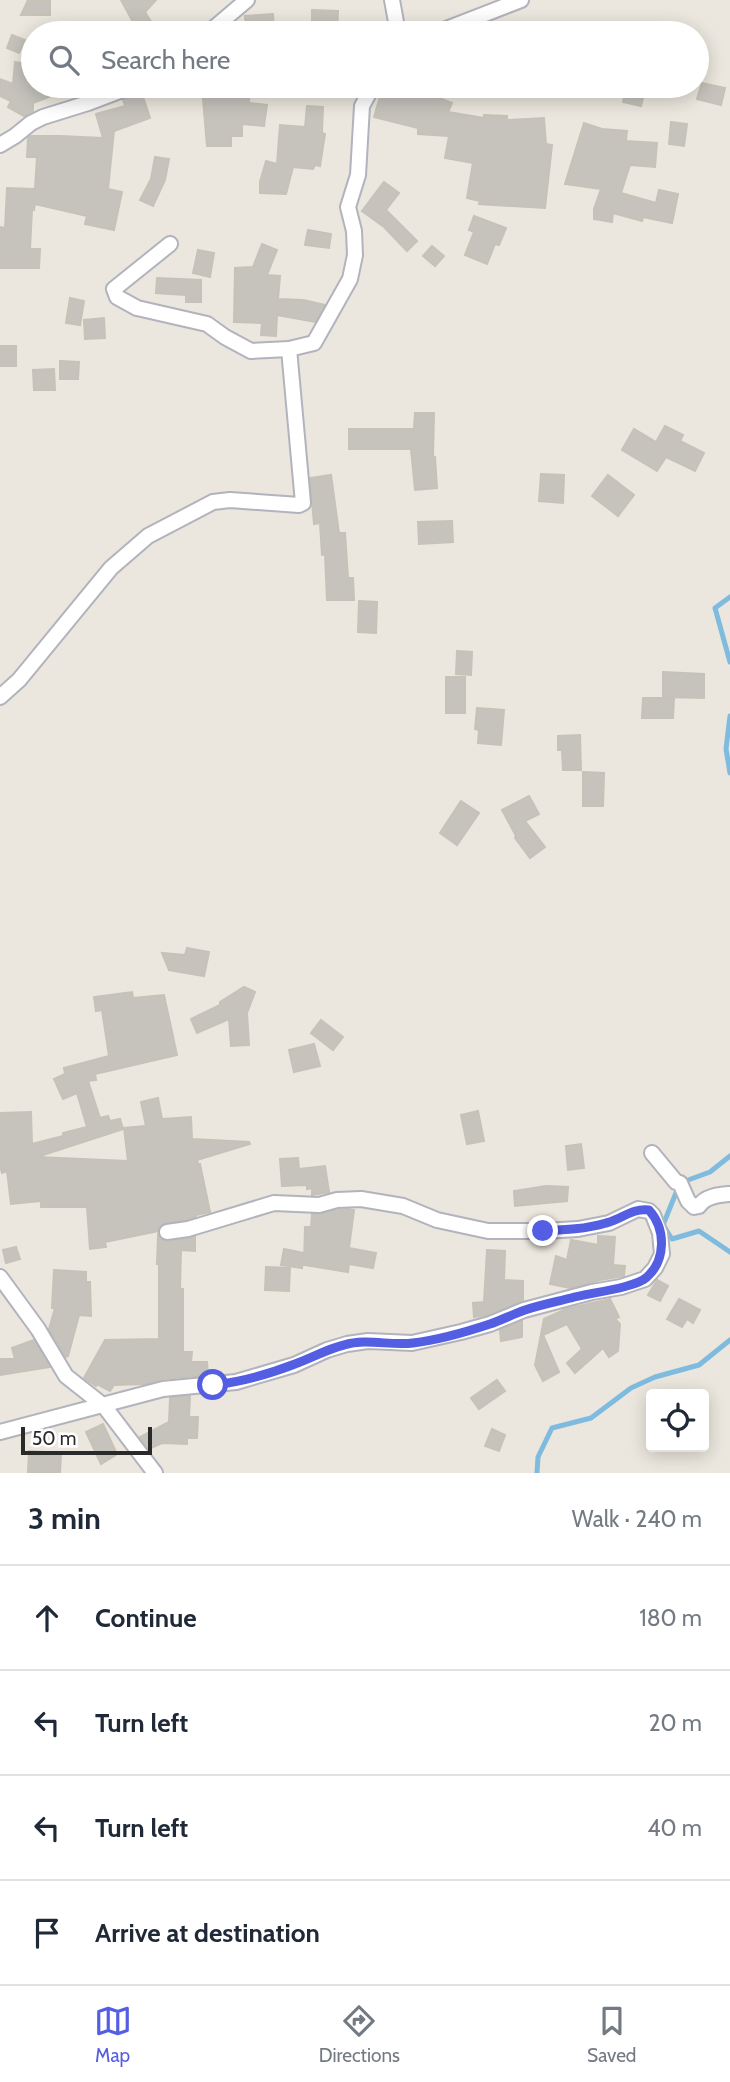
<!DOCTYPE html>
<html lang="en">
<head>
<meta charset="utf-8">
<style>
	:root { --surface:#fff; --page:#f2f2f3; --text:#1f2937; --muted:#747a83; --line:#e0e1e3; --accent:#535ee3 }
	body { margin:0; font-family:Cabin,sans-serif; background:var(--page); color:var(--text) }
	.controls { position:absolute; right:21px; bottom:21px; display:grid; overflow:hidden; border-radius:7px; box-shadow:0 4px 18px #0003 }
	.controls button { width:63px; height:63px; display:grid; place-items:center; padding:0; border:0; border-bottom:2px solid var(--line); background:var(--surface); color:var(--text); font:35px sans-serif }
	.scale { position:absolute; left:21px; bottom:18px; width:131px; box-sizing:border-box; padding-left:7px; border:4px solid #2a2a2a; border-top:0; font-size:19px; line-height:24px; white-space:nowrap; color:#2a2a2a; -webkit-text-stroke:5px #fff; paint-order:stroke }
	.stop { position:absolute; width:21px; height:21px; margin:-16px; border:5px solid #535ee3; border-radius:50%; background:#fff }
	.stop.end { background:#535ee3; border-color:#fff; box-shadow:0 2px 7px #0008 }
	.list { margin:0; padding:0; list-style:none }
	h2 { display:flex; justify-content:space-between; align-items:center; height:91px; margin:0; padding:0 28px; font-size:30px }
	h2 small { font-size:23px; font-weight:400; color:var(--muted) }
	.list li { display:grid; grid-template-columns:46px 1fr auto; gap:21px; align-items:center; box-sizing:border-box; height:105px; padding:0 28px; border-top:2px solid var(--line) }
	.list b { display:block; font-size:26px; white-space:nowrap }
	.list em { font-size:23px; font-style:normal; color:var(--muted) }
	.icon { flex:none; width:38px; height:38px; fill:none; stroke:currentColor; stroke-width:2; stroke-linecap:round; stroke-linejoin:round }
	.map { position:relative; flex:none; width:730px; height:1473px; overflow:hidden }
	.search { position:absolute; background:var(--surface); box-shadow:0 4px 18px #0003; left:21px; right:21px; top:21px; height:77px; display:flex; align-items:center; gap:18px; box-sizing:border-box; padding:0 24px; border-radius:38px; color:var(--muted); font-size:26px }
	.sheet { height:511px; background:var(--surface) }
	nav { display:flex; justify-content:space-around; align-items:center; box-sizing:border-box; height:98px; border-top:2px solid var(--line); background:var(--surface); font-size:19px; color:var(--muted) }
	nav a { display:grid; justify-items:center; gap:4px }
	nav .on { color:var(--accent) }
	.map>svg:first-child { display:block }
</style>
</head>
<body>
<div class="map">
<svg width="730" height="1473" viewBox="0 0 730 1473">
	<rect width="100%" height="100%" fill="#ebe7de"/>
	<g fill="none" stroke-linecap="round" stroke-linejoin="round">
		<g stroke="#7fbbdf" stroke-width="5">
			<polyline points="730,597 715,608 730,662"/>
			<polyline points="730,716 726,749 730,773"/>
			<polyline points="730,1156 710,1172 680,1183 663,1225 672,1239 699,1231 730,1252"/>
			<polyline points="537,1473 538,1457 552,1428 591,1418 631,1388 655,1377 699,1365 730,1340"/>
		</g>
	</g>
	<g fill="#c6c3bd" stroke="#c6c2b8" stroke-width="2">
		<polygon points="28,0 50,0 50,15 21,15"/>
		<polygon points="121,0 156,0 145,12 158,33 139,33"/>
		<polygon points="312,10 338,11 337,33 315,33 316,29 312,29"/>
		<polygon points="273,14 274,33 246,33 245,16"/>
		<polygon points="12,35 25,40 19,53 7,48"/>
		<polygon points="15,62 32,65 29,86 74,87 33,103 33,111 24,116 8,107 11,101 0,96 0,79 13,84"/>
		<polygon points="702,83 725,88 721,105 697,99"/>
		<polygon points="233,86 250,86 249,103 267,105 264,126 242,124 242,136 231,136 231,146 207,146 202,87 233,88"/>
		<polygon points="626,86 646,86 641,106 623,102"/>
		<polygon points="382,90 406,96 408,91 426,95 427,93 452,103 448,112 484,118 484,115 507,116 507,120 544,118 546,144 552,145 545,208 479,204 480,201 467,198 473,163 445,158 449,136 418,134 418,128 374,117"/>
		<polygon points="142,94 150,118 114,131 108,189 122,192 114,230 85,224 87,216 35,204 34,210 32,209 30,249 40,249 39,268 0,268 0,227 5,228 7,188 35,189 37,157 27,157 28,138 31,136 60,136 103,138 96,114 125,106 123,100"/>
		<polygon points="307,106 323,107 322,133 325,134 320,166 315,165 313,169 293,167 286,194 260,193 260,182 266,161 277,164 280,125 305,127"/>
		<polygon points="671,122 687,124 684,146 669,144"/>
		<polygon points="584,123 602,129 627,131 626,141 657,143 655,167 630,165 621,193 656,203 659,190 678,194 672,223 643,217 642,221 613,213 612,222 594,219 594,209 601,189 565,184"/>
		<polygon points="155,157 169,159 165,180 153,206 140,200 151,179"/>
		<polygon points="384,182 399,193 386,210 417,241 407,251 384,227 362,211"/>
		<polygon points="474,216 506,228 499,245 495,244 487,264 465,255 474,232 469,230"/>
		<polygon points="308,230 331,234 329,248 305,245"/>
		<polygon points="262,244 277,250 267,275 280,276 278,299 303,300 325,305 315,322 277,315 276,336 261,335 262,323 234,322 235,268 253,267"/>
		<polygon points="432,246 444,256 435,266 423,256"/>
		<polygon points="198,250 214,253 210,277 193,273"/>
		<polygon points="157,278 201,280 201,302 186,302 186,295 156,293"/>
		<polygon points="70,298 84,301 80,325 66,323"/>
		<polygon points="104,318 105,338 85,339 84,320"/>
		<rect x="0" y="346" width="16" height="20"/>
		<polygon points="60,361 79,362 78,379 60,379"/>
		<polygon points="54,369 55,390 34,390 33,370"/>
		<polygon points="415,413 434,413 433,457 435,457 437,488 415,490 411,449 349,449 349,429 414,429"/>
		<polygon points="665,426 683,435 680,441 704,453 695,471 666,457 657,471 622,450 634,429 656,442"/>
		<polygon points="541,474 564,475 563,503 539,501"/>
		<polygon points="331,475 339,533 345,533 348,578 353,578 354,600 327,600 325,554 322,555 320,523 314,524 310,478"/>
		<polygon points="608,475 634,495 618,516 592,496"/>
		<polygon points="452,521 453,542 419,544 418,522"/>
		<polygon points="359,601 377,602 376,633 358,632"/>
		<polygon points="457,651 472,652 471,675 456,674"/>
		<polygon points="663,672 704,674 704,698 663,697"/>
		<rect x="446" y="677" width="19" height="36"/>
		<polygon points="643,698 674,698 673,718 642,718"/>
		<polygon points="477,708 504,710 501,745 478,743 479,730 475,729"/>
		<polygon points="580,735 581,770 563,770 562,750 558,750 558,736"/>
		<polygon points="583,772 604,773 603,806 583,806"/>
		<polygon points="529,796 539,814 525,821 545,847 530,858 515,838 516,836 502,810"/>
		<polygon points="461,801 479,813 457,845 440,833"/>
		<polygon points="187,948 209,952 204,976 169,970 162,953 185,955"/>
		<polygon points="244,987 255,992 247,1013 249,1045 231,1046 229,1019 197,1033 191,1019 220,1005 220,1002"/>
		<polygon points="132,992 133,998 164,995 177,1055 95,1074 96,1080 88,1081 100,1118 108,1116 110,1121 120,1119 123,1129 37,1157 128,1161 124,1128 146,1126 141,1102 158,1098 162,1119 191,1117 192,1139 249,1142 250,1144 197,1160 198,1164 200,1164 210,1212 196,1215 196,1217 186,1220 165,1223 161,1225 158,1231 105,1242 106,1247 90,1249 87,1207 41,1207 41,1201 11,1204 7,1171 2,1173 0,1165 0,1113 31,1112 32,1144 63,1136 63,1133 87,1127 77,1093 63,1099 54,1079 65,1074 64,1068 109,1056 102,1010 96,1011 94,997"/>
		<polygon points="321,1020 343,1037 333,1050 311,1033"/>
		<polygon points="314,1044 320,1066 294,1072 289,1050"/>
		<polygon points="478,1111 484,1141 467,1144 461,1115"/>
		<polygon points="581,1144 584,1168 568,1170 566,1146"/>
		<polygon points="298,1158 299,1169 325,1166 329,1192 312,1195 312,1188 307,1189 307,1185 282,1186 280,1159"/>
		<polygon points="546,1186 568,1187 567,1201 515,1206 514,1191"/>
		<polygon points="347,1209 354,1210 349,1248 376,1253 373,1268 349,1264 348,1272 304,1265 305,1227 311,1227 312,1214"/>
		<polygon points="158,1235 163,1241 168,1242 195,1237 195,1251 181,1250 180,1289 183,1289 183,1352 192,1352 191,1362 207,1362 208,1375 162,1379 144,1384 114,1385 110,1391 97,1384 96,1386 84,1378 105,1340 159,1339 159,1264 157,1264"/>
		<polygon points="598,1236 615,1237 613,1265 625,1266 624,1276 600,1280 570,1288 550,1284 556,1256 567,1260 571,1240 598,1245"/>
		<polygon points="16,1247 20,1259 6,1263 3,1250"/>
		<polygon points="284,1249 304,1253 302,1268 281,1265"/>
		<polygon points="487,1250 505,1251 504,1280 523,1281 523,1300 487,1315 474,1317 473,1303 484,1302"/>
		<polygon points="266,1267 290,1268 289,1291 265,1290"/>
		<polygon points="54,1270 86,1272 86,1282 90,1282 91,1316 79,1315 68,1356 66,1357 49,1329 55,1308 52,1308"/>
		<polygon points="657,1280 668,1286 660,1301 648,1295"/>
		<polygon points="610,1299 619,1317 615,1319 620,1324 618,1351 609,1357 603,1348 575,1373 567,1363 582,1349 567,1324 543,1335 559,1372 543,1381 535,1365 544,1319 566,1309"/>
		<polygon points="679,1299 700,1310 693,1323 687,1319 682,1327 667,1319"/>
		<polygon points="522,1321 522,1337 501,1341 500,1330"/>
		<polygon points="34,1340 50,1367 0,1375 0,1359 15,1359 12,1348"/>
		<polygon points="497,1380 505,1391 479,1409 471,1398"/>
		<polygon points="190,1396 189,1417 198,1417 197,1438 187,1438 187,1444 162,1443 149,1449 140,1437 169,1422 170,1398"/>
		<polygon points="103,1424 117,1454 101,1464 86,1432"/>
		<polygon points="492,1429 505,1435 499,1451 485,1446"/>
		<polygon points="29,1451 61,1453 60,1473 28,1473"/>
	</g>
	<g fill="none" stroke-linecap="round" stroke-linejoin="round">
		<g stroke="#b2b3bc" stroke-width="18">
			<g id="street">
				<polyline points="392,0 398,33"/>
				<polyline points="208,33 247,0"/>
				<polyline points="436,33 521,0"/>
				<polyline points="0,145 15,136 31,123 43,117 88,103 133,86"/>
				<polyline points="170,244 114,289 117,297 137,308 207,324 225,337 251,351 289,349 314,343 350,279 355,255 354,231 348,207 358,175 362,106 373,86"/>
				<polyline points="0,697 19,680 111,568 148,536 213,502 230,500 299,505 303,503 289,349"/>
				<path d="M 652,1153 L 676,1182 L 680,1183 L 688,1201 L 694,1207 L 699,1206 C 705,1196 719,1195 730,1194"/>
				<polyline points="0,1277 38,1329 66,1376 104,1406 155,1473"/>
				<polyline points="0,1432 163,1389 236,1382 294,1365 327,1350 347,1344 368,1341 412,1343 461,1332 490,1324 524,1310 592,1292 621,1287 645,1279 655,1268 662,1254 660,1233 653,1215 649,1211 638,1209 609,1223 578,1229 543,1231 488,1231 437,1220 403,1206 361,1199 337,1200 319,1205 274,1203 188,1229 167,1232"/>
			</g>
		</g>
		<use href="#street" stroke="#fff" stroke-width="14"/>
	</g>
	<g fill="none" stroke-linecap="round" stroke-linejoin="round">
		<path stroke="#535ee3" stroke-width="9" d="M 213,1385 C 241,1382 269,1374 295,1364 C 312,1358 327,1349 344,1345 C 367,1338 390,1346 413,1343 C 438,1340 466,1332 490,1324 C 502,1320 513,1314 525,1310 C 540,1305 555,1302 571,1298 C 588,1293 636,1288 647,1277 C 666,1260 666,1229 649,1210 C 631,1208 623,1219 606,1223 C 586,1229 564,1230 543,1231"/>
	</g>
</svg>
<div class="controls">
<button><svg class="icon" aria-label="locate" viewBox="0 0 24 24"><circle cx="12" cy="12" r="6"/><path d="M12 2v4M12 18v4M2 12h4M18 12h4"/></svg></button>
</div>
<div class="scale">50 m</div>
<div class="stop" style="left:213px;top:1385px"></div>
<div class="stop end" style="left:543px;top:1231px"></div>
<div class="search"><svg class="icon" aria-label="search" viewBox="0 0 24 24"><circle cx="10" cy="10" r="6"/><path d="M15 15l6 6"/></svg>Search here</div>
</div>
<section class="sheet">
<h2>3 min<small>Walk · 240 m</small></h2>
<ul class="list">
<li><svg class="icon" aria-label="ahead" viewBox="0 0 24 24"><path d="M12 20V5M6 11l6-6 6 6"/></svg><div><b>Continue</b></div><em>180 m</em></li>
<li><svg class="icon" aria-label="left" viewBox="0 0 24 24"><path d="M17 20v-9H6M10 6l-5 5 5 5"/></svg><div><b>Turn left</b></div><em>20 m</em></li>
<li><svg class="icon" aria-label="left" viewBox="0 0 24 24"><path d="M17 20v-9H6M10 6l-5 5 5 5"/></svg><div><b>Turn left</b></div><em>40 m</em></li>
<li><svg class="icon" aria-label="arrive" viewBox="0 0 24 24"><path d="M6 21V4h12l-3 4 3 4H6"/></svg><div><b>Arrive at destination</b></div></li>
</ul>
</section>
<nav>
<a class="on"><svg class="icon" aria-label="map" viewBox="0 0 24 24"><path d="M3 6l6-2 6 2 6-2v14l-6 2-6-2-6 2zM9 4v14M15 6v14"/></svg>Map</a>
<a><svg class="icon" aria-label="directions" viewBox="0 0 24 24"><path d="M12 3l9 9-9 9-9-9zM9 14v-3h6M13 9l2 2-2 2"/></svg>Directions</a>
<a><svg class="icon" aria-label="saved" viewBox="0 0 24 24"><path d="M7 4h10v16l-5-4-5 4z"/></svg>Saved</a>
</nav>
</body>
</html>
